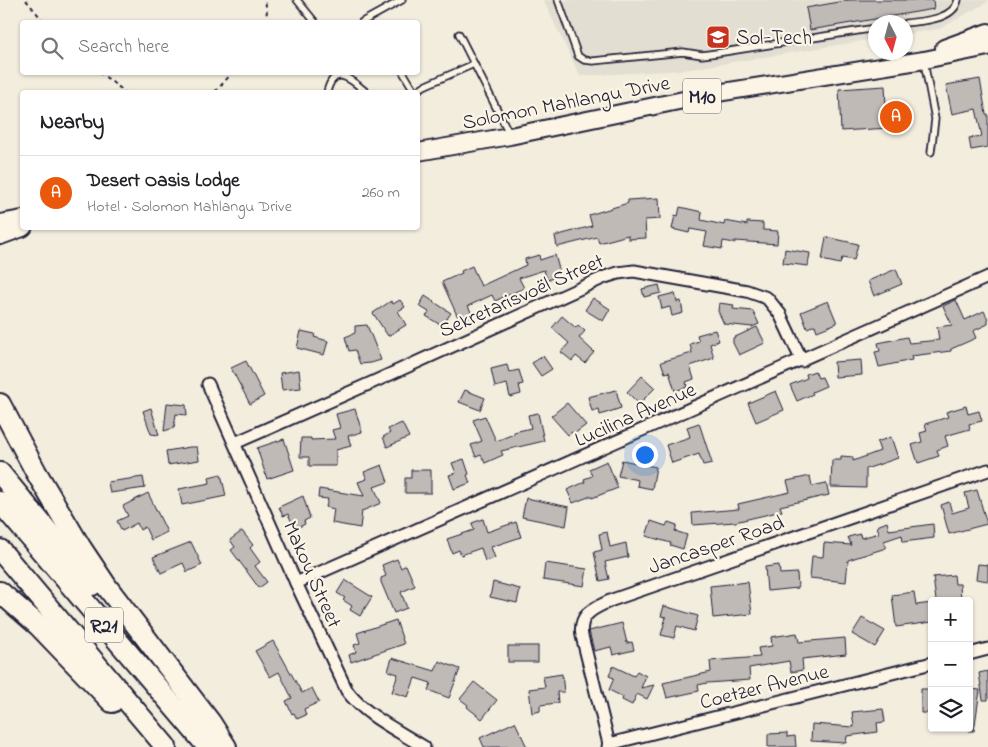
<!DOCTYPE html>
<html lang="en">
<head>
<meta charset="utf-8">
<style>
	:root { --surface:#fff; --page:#f6f6f6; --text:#202124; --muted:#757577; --line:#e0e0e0; --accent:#ea580c }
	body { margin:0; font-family:"Indie Flower",sans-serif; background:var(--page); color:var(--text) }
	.controls { position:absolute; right:15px; bottom:15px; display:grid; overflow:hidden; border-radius:5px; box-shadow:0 1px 4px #0004 }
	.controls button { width:45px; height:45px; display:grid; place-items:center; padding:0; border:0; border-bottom:1px solid var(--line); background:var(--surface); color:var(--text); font:25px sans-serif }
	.compass { position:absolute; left:868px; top:15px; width:45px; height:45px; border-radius:50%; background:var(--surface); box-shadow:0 1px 4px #0004; rotate:174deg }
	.you { position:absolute; left:644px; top:454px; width:18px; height:18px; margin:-12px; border:4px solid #fff; border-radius:50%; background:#1a73e8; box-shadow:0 0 0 8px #1a73e833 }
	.badge { display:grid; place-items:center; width:32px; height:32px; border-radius:50%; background:var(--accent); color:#fff; font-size:16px; font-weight:700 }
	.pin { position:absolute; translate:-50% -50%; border:2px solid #fff; box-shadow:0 1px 5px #0006 }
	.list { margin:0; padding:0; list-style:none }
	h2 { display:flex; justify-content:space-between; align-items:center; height:65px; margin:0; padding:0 20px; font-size:21px }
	h2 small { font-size:16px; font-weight:400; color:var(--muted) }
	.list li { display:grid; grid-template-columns:32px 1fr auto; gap:15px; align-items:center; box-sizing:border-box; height:75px; padding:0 20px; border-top:1px solid var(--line) }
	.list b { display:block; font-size:19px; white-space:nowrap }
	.list p { margin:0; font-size:16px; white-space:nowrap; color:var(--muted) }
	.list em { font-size:16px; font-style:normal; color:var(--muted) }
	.icon { flex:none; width:28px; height:28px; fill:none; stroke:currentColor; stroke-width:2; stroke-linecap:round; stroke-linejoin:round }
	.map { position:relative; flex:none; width:988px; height:747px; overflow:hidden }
	.search { position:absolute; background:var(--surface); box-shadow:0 1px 4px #0004; left:20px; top:20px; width:400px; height:55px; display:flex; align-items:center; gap:12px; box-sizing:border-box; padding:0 18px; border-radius:5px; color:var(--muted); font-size:19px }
	.panel { position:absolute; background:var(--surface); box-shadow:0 1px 4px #0004; left:20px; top:90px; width:400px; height:140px; border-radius:5px }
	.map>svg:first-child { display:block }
</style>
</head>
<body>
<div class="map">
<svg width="988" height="747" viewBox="0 0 988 747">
	<rect width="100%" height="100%" fill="#f3edde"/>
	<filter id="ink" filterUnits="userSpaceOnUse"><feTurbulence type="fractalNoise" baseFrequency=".02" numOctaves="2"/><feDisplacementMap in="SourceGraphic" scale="10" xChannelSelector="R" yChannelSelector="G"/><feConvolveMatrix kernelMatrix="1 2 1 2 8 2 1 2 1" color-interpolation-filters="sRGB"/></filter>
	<g filter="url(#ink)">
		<polygon fill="#e3ded2" points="543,0 988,0 988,2 939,29 906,34 906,22 876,22 875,39 684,70 580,76"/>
		<g fill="#bfbab6" stroke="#22223b">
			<polygon points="849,0 933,0 934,9 810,30 806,8"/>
			<polygon points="980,79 986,114 988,114 988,147 971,150 969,138 982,136 976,109 952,114 946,85"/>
			<polygon points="885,86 886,106 904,105 905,127 841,131 839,89"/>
			<polygon points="659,198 660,219 645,220 646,238 628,239 628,235 599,243 597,237 557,247 555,236 592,226 589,215 628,203 628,200"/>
			<polygon points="680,207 702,212 701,220 724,225 725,221 747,225 747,222 763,223 763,230 778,231 777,244 735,241 735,243 723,241 722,249 704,246 707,232 690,229 689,233 672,229 675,215 678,216"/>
			<polygon points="826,237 858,244 854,260 842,258 840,264 822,260"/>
			<polygon points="785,249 810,253 808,266 783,263"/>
			<polygon points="539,255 540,260 555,255 561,276 547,280 544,270 519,278 524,288 495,301 492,295 468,306 473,316 460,322 442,282 462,273 461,271 472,266 481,286 526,265 525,259"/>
			<polygon points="896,269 902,284 874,296 868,281"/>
			<polygon points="659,285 661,293 644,297 642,289"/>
			<polygon points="675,293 677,302 681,301 683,313 672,316 670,307 662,309 659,297"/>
			<polygon points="425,296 451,313 442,326 426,316 429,312 419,306"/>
			<polygon points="593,298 610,309 603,321 585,310"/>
			<polygon points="400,300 405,307 398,311 406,325 388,336 373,313 391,301 393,304"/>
			<polygon points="956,300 965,320 984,311 988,319 988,324 973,331 976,338 951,349 951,351 911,356 912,360 879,367 875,352 880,351 878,343 907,337 909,343 939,340 937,327 952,325 943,306"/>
			<polygon points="828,301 837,323 817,331 815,325 807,328 801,312"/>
			<polygon points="719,303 734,305 733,309 753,311 759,324 752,327 724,324 718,311"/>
			<polygon points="562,316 576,328 578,325 585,331 579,338 594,352 585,363 576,356 572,361 561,352 569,343 552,328"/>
			<polygon points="367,325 381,360 371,363 360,364 355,350 349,351 345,337 355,333 355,326"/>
			<polygon points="757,327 765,343 739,355 733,343 733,338"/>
			<polygon points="715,330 719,341 710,344 714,358 690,366 694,379 686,382 687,387 675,391 669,372 665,373 661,362 692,353 690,344 699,341 697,335"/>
			<polygon points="301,331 315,334 314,337 328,341 324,355 297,348"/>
			<polygon points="543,356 552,369 541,376 532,363"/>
			<polygon points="861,360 862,375 835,377 834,362"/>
			<polygon points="246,361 264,396 250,404 231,368"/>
			<polygon points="507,365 509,372 519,370 523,384 519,385 521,394 510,397 507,384 495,387 491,369"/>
			<polygon points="299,370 301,388 282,390 280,373"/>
			<polygon points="815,371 818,378 822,377 826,386 812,392 813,394 797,401 790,385 807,378 806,374"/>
			<polygon points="642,376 655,388 639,404 627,392"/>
			<polygon points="465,390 485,398 480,410 459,402"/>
			<polygon points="616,390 621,408 600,415 599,409 592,411 588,397"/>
			<polygon points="776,391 784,410 756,422 748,403"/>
			<polygon points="167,403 186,405 187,415 176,414 174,428 164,431"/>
			<polygon points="567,403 586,425 574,434 572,432 568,435 551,416"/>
			<polygon points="966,406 968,414 979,411 982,421 969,424 970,429 945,436 948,446 937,450 939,456 918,463 912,445 922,442 920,433 927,431 925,424 948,417 946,412"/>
			<polygon points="151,408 159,435 151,434 143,411"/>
			<polygon points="355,409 362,432 348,436 351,446 336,450 336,466 309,466 309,457 300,457 301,438 311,438 311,440 335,439 332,430 340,428 336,414"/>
			<polygon points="538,413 544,441 501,451 503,455 485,463 481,455 476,457 471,445 482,441 473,420 485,416 496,441 514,434 514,432 531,428 528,415"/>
			<polygon points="402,423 409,437 387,447 383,437 390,433 388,429"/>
			<polygon points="699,423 712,463 703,465 699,454 672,463 666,445 690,437 687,427"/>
			<polygon points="891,437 898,458 866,469 866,488 831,487 832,460 841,460 841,456 853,457 853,461 880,451 877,442"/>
			<polygon points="284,439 294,470 267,479 257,448"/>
			<polygon points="190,447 197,447 199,460 168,465 166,451"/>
			<polygon points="464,459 469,474 467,475 470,483 454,489 449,475 456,473 452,463"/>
			<polygon points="622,460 656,467 652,489 637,486 638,480 618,476"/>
			<polygon points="607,461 618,488 592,498 591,496 573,503 567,490 585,482 584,479 592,476 589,469"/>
			<polygon points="382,465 388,482 374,487 381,503 362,511 360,528 332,523 334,509 326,507 328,499 318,498 319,489 364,496 358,482 367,479 364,472"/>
			<polygon points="411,470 431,470 431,493 405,493 405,478 411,478"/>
			<polygon points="221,474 226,496 182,505 179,489 210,483 209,477"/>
			<polygon points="810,476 812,486 826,483 829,495 780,506 782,511 735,522 693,525 692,513 739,509 738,504 790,492 787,481"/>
			<polygon points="143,477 145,488 110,493 108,482"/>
			<polygon points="977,490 987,524 949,534 941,505 949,502 952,513 969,508 965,493"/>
			<polygon points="148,493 167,532 151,540 145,527 140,530 137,523 122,531 117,521 128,516 123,506"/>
			<polygon points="303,496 310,518 304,521 305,524 295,529 288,514 283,516 279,507"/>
			<polygon points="526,498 569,507 566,526 522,517"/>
			<polygon points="483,519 487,532 516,522 521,537 491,547 495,558 485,561 481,548 461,555 459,550 452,553 447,539 474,530 472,523"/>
			<polygon points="651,521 666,526 668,522 677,525 675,531 687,535 683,549 670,545 671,543 646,536"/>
			<polygon points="887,522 889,530 933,524 934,538 903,542 902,535 884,541 886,548 848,560 846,582 810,578 812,556 823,557 824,543 851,545 848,537 860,534 861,538 879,533 877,526"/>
			<polygon points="242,531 253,545 250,548 260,562 255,566 267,582 259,588 231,550 235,547 230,540"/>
			<polygon points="607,532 610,547 626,543 628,557 605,562 609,579 600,581 594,552 602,550 599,534"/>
			<polygon points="191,542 202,565 187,572 183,563 161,573 153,557"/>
			<polygon points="397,559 401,568 406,565 415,586 401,592 407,608 394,613 381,582 381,578 386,576 382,565"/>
			<polygon points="545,563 587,569 584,586 543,580"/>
			<polygon points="978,564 988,565 988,581 976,579"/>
			<polygon points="779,565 780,574 797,573 798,588 767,591 765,567"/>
			<polygon points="954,575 955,584 960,584 961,601 936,601 933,577"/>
			<polygon points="345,580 372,597 360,616 350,610 352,606 343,600 345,598 337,593"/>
			<polygon points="493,582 520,589 517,603 490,597"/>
			<polygon points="748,582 752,614 713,618 710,586"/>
			<polygon points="914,592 916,605 932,603 932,622 896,627 892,595"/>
			<polygon points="664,606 698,616 694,631 677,626 674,638 661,635 666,617 661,616"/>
			<polygon points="862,618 885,631 875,647 852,634"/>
			<polygon points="396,620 404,644 351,662 349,655 356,652 354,645 360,643 357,633"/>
			<polygon points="622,623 627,643 632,642 634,650 613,655 611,647 594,651 589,631"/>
			<polygon points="797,633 799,642 845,638 846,654 802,659 803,670 791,672 789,661 749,668 750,680 707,683 698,685 699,691 667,698 663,683 711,672 710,661 760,657 758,648 772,646 771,637"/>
			<polygon points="273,641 302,693 312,688 319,702 304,709 306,715 297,719 294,713 292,714 286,701 292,698 279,672 270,677 255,651"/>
			<rect x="508" y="646" width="30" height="16"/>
			<polygon points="392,658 435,671 439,661 460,669 449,698 428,690 431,683 415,678 408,697 392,692 398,674 388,671"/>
			<polygon points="613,666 634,676 637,671 646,676 641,688 654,685 647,699 637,694 632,705 622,700 623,697 609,690 614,678 609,676"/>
			<polygon points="988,671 988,700 983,700 979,673"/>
			<polygon points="562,674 564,692 557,692 558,703 540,705 540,711 532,713 529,689 545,687 543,677"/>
			<polygon points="474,682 497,700 482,719 467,707 468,705 460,699"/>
			<polygon points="921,689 931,689 930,713 921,713"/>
			<polygon points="969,689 980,690 974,731 969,731"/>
			<polygon points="883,709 885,722 877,723 878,732 847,736 846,743 811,741 812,724 854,727 852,712"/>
			<polygon points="515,722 527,747 484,747 480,738"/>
			<polygon points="787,733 787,737 795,736 796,747 768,747 768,734"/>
		</g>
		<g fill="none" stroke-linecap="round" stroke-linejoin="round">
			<g stroke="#22223b" stroke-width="9">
				<g id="lane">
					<polyline points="297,0 315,22"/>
					<polyline points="558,0 578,56 584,60 593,61 683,52 702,55 717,53 876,28"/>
					<polyline points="362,22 402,0"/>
					<path d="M 906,23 C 922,21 954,20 958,0"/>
					<polyline points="459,34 510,135"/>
					<polyline points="924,62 935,119 931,152"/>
					<polyline points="403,72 415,92"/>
					<path d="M 327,92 C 334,63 352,80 366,92"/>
					<polyline points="415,92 424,86 474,64"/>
				</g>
			</g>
			<g stroke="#22223b" stroke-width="15">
				<g id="street">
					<path d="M 208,384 L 296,583 L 347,691 C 366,716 397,730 424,747"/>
					<polyline points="235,443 371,383 605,277 618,273 634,271 747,291 767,298 780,314 802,361"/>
					<polyline points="296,583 988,277"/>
					<polyline points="969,654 988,649"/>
					<path d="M 609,744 L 582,636 C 578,613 595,608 612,600 L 988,470"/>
					<polyline points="608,747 609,744 932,663"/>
				</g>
			</g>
			<g stroke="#22223b" stroke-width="20">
				<g id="primary">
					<polyline points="944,48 988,32"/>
					<polyline points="418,152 510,136 717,93 924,60 988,47"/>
					<polyline points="0,223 22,219"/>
				</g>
			</g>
			<g stroke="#22223b" stroke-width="24">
				<g id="highway">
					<polyline points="0,234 22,226"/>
					<polyline points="0,404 36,472 81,548 107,587 210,722 226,747"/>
					<polyline points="0,473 92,585"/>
					<polyline points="0,502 208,747"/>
					<polyline points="0,550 166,747"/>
					<polyline points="0,592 39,626 112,702"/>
				</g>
			</g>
			<g stroke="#22223b" stroke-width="2" stroke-dasharray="4 4" stroke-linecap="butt">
				<polyline points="26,0 44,22"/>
				<polyline points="264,22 267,12 265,0"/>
				<polyline points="99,72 125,92"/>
				<polyline points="215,92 233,72"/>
			</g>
			<use href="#lane" stroke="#fcf5e5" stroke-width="5.5"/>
			<use href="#street" stroke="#fcf5e5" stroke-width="11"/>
			<use href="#primary" stroke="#fcf5e5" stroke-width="16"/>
			<use href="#highway" stroke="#fcf5e5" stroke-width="20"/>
		</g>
	</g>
	<defs>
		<g id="university-square" transform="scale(1.25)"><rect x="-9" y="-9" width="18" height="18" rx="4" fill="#c8321e" stroke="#fcf5e5"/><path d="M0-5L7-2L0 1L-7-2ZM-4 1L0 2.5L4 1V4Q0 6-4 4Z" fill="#fff"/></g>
	</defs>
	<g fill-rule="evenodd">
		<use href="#university-square" x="718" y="37"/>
	</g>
	<g text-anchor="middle" stroke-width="4.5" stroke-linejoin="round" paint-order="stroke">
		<g fill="#fcf5e5" stroke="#63616e" stroke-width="1">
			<rect x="683" y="78.5" width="38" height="35" rx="4"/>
			<rect x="85" y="607.5" width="38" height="35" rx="4"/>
		</g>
		<g font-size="20" font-weight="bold" fill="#22223b">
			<text x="702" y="103">M10</text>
			<text x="104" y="632">R21</text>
		</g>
		<g font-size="21" fill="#22223b" stroke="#fcf5e5" text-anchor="start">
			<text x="736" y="44">Sol-Tech</text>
		</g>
		<g font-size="21" fill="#22223b" stroke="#fcf5e5">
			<text transform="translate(566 102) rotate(-11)" y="7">Solomon Mahlangu Drive</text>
			<text transform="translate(521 295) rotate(-24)" y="7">Sekretarisvoël Street</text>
			<text transform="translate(635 414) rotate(-24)" y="7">Lucilina Avenue</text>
			<text transform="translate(716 544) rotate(-19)" y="7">Jancasper Road</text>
			<text transform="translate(313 574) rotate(66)" y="7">Makou Street</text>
			<text transform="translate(764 686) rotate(-14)" y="7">Coetzer Avenue</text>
		</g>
	</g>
</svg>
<div class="controls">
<button>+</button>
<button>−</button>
<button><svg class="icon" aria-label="layers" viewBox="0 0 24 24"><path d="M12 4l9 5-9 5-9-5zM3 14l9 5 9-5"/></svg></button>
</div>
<svg class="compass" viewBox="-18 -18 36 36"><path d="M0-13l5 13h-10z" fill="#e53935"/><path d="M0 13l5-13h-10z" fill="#757577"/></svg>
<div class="you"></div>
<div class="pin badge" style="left:896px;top:117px">A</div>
<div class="search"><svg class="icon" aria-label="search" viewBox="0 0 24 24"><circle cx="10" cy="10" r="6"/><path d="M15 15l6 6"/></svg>Search here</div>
<section class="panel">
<h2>Nearby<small></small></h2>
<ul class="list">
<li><span class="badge">A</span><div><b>Desert Oasis Lodge</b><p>Hotel · Solomon Mahlangu Drive</p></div><em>260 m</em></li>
</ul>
</section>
</div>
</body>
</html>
